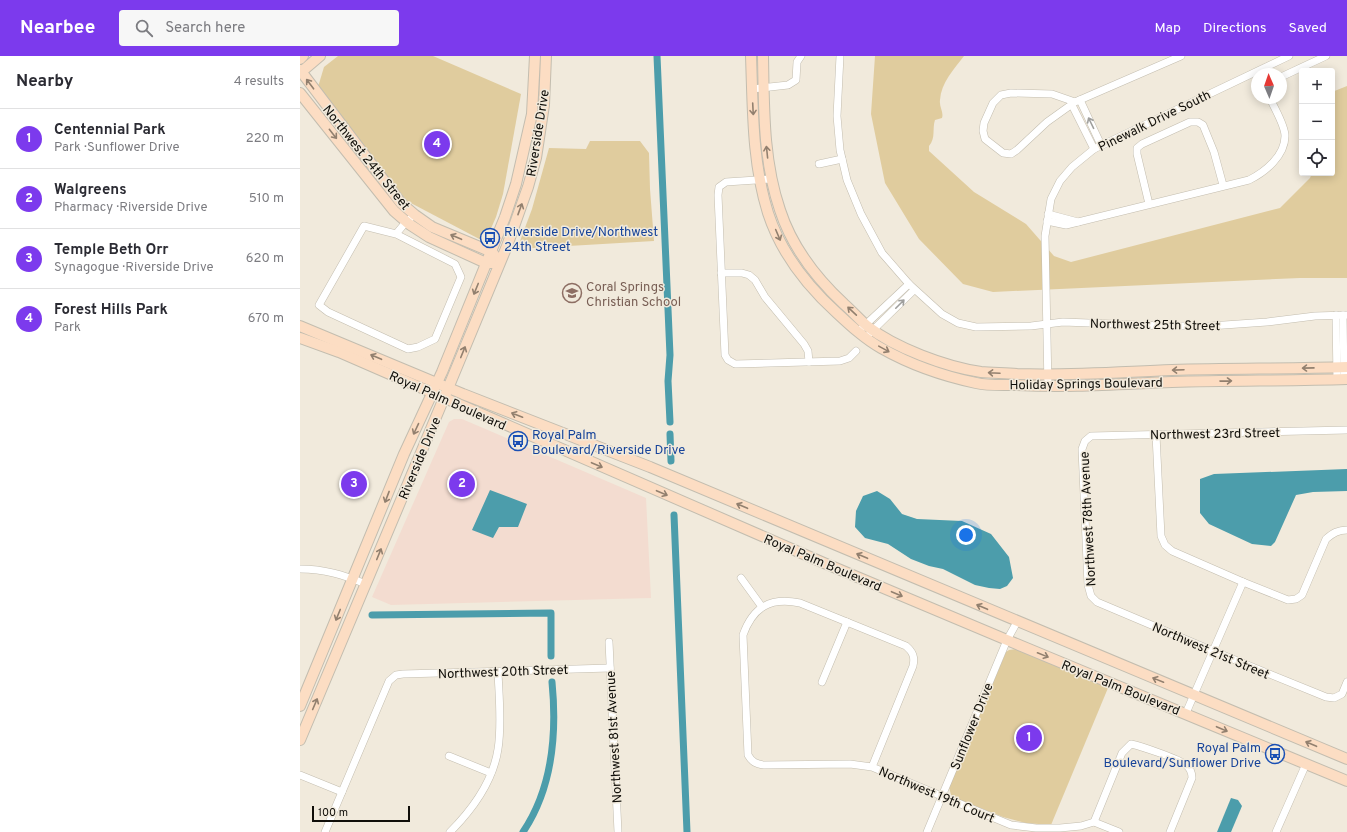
<!DOCTYPE html>
<html lang="en">
<head>
<meta charset="utf-8">
<style>
	:root { --surface:#fff; --page:#f7f7f7; --text:#2b2b33; --muted:#7c7c81; --line:#e1e1e2; --accent:#7c3aed }
	body { margin:0; font-family:Overpass,sans-serif; background:var(--page); color:var(--text) }
	.controls { position:absolute; right:12px; top:12px; display:grid; overflow:hidden; border-radius:4px; box-shadow:0 2px 10px #0003 }
	.controls button { width:36px; height:36px; display:grid; place-items:center; padding:0; border:0; border-bottom:1px solid var(--line); background:var(--surface); color:var(--text); font:20px sans-serif }
	.compass { position:absolute; left:951px; top:12px; width:36px; height:36px; border-radius:50%; background:var(--surface); box-shadow:0 2px 10px #0003; rotate:358deg }
	.scale { position:absolute; left:12px; bottom:10px; width:98px; box-sizing:border-box; padding-left:4px; border:2px solid #100e09; border-top:0; font-size:11px; line-height:14px; white-space:nowrap; color:#100e09; -webkit-text-stroke:3px #f1eadc; paint-order:stroke }
	.you { position:absolute; left:666px; top:479px; width:14px; height:14px; margin:-10px; border:3px solid #fff; border-radius:50%; background:#1a73e8; box-shadow:0 0 0 6px #1a73e833 }
	.badge { display:grid; place-items:center; width:26px; height:26px; border-radius:50%; background:var(--accent); color:#fff; font-size:13px; font-weight:700 }
	.pin { position:absolute; translate:-50% -50%; border:2px solid #fff; box-shadow:0 1px 4px #0006 }
	.list { margin:0; padding:0; list-style:none }
	h2 { display:flex; justify-content:space-between; align-items:center; height:52px; margin:0; padding:0 16px; font-size:17px }
	h2 small { font-size:13px; font-weight:400; color:var(--muted) }
	.list li { display:grid; grid-template-columns:26px 1fr auto; gap:12px; align-items:center; box-sizing:border-box; height:60px; padding:0 16px; border-top:1px solid var(--line) }
	.list b { display:block; font-size:15px; white-space:nowrap }
	.list p { margin:0; font-size:13px; white-space:nowrap; color:var(--muted) }
	.list em { font-size:13px; font-style:normal; color:var(--muted) }
	.icon { flex:none; width:22px; height:22px; fill:none; stroke:currentColor; stroke-width:2; stroke-linecap:round; stroke-linejoin:round }
	.map { position:relative; flex:none; width:1047px; height:776px; overflow:hidden }
	header { display:flex; align-items:center; gap:24px; box-sizing:border-box; height:56px; padding:0 20px; background:var(--accent); color:#fff }
	header strong { font-size:19px }
	nav { display:flex; gap:22px; margin-inline-start:auto; font-size:14px }
	.search { width:280px; height:36px; background:var(--page); display:flex; align-items:center; gap:10px; box-sizing:border-box; padding:0 14px; border-radius:4px; color:var(--muted); font-size:15px }
	main { display:flex }
	aside { flex:1; background:var(--surface) }
	.map>svg:first-child { display:block }
</style>
</head>
<body>
<header>
<strong>Nearbee</strong>
<div class="search"><svg class="icon" aria-label="search" viewBox="0 0 24 24"><circle cx="10" cy="10" r="6"/><path d="M15 15l6 6"/></svg>Search here</div>
<nav><a>Map</a><a>Directions</a><a>Saved</a></nav>
</header>
<main>
<aside>
<h2>Nearby<small>4 results</small></h2>
<ul class="list">
<li><span class="badge">1</span><div><b>Centennial Park</b><p>Park · Sunflower Drive</p></div><em>220 m</em></li>
<li><span class="badge">2</span><div><b>Walgreens</b><p>Pharmacy · Riverside Drive</p></div><em>510 m</em></li>
<li><span class="badge">3</span><div><b>Temple Beth Orr</b><p>Synagogue · Riverside Drive</p></div><em>620 m</em></li>
<li><span class="badge">4</span><div><b>Forest Hills Park</b><p>Park</p></div><em>670 m</em></li>
</ul>
</aside>
<div class="map">
<svg width="1047" height="776" viewBox="0 0 1047 776">
	<rect width="100%" height="100%" fill="#f1eadc"/>
	<polygon fill="#f3dcd0" points="154,363 162,363 346,442 351,542 91,549 72,541 149,366"/>
	<g fill="#e0cc9e">
		<polygon points="38,0 133,0 221,38 203,138 196,161 185,186 107,145 18,31 24,11"/>
		<path d="M 575,0 L 664,0 C 654,13 641,27 640,44 C 639,51 644,56 642,62 L 635,64 C 632,73 636,82 629,90 L 629,95 L 674,136 L 726,168 L 754,200 L 771,206 L 980,152 L 1010,122 L 1012,117 L 1032,117 L 1032,36 L 1047,30 L 1047,222 L 1000,222 L 693,236 L 663,228 L 619,183 L 585,127 L 571,58 Z"/>
		<polygon points="290,85 340,85 349,97 350,133 354,185 217,193 232,153 249,92 286,93"/>
		<polygon points="716,593 808,632 751,769 726,767 703,761 655,742 651,739 649,731 706,596 709,594"/>
	</g>
	<g fill="#4c9dab">
		<polygon points="1047,413 1047,435 1013,436 996,439 975,486 971,490 952,488 909,468 900,457 900,423 914,418"/>
		<polygon points="190,434 227,448 218,471 199,471 193,482 172,474"/>
		<polygon points="577,435 590,443 602,458 617,463 662,465 691,478 709,501 713,522 707,530 700,533 689,532 675,529 643,513 629,510 611,503 588,488 565,482 555,471 556,455 563,440"/>
		<polygon points="931,742 938,744 942,750 931,776 917,776"/>
	</g>
	<g fill="none" stroke-linecap="round" stroke-linejoin="round">
		<g stroke="#4c9dab" stroke-width="7">
			<polyline points="357,0 370,299 368,325 370,366"/>
			<polyline points="370,378 371,405"/>
			<polyline points="374,459 387,776"/>
			<polyline points="72,559 251,557 251,600"/>
			<path d="M 223,776 C 252,733 257,677 252,626"/>
		</g>
		<g stroke="#c3bdaf" stroke-width="8">
			<g id="street">
				<polyline points="540,0 537,60 540,94 547,124 561,158 582,197 609,228 642,258 658,267 676,271 731,270 763,266 867,270 910,270 967,266 1015,260 1047,259"/>
				<polyline points="981,21 1026,0"/>
				<polyline points="452,33 488,29 496,24 497,6 501,0"/>
				<polyline points="780,44 801,89"/>
				<polyline points="775,46 752,38 711,37 701,39 693,47 684,67 683,75 685,83 703,97 711,98 717,94 747,66 775,46 881,0"/>
				<polyline points="772,49 794,93"/>
				<polyline points="519,108 542,103"/>
				<polyline points="471,123 426,126 419,131 418,139 425,299 428,304 435,308 540,305 549,302 556,295"/>
				<polyline points="849,148 837,98 837,92 842,88 890,66 898,66 903,69 914,96 923,129"/>
				<polyline points="748,158 778,166"/>
				<path d="M 747,165 L 766,169 L 949,124 C 965,116 985,100 985,80 C 985,69 974,52 970,42"/>
				<polyline points="96,178 155,208 161,221 135,283 118,291 108,293 28,256 19,249 64,170 96,178 106,166 110,163"/>
				<polyline points="421,217 442,217 449,219 455,224 465,241 504,288 508,295 509,306"/>
				<polyline points="1036,259 1037,323"/>
				<polyline points="1043,259 1044,323"/>
				<polyline points="562,272 609,228"/>
				<polyline points="570,277 614,234"/>
				<polyline points="748,331 745,180 751,143 760,125 772,111 794,93 989,0"/>
				<polyline points="1047,374 791,380 785,385 782,393 788,529 791,540 797,546 913,595 1026,641 1034,642 1042,638 1047,626"/>
				<path d="M 856,379 L 861,480 L 865,489 L 872,495 L 943,526 L 988,544 L 996,543 L 1002,539 L 1026,483 C 1033,477 1038,474 1047,474"/>
				<path d="M 0,513 C 25,513 43,519 66,528"/>
				<polyline points="441,522 462,551"/>
				<polyline points="309,586 318,776"/>
				<polyline points="522,626 547,566"/>
				<polyline points="886,657 943,526"/>
				<polyline points="149,700 191,717"/>
				<path d="M 572,711 L 613,610 C 615,601 613,596 606,590 L 500,547 C 470,541 453,551 443,579 L 448,699 C 452,706 456,708 464,709 L 550,708 L 572,711 L 711,769 L 736,772 L 760,772 L 781,770 L 794,766 L 819,776"/>
				<polyline points="0,719 42,736"/>
				<path d="M 794,766 L 822,697 L 831,688 C 840,690 880,703 886,709 C 891,713 892,717 892,722 L 870,776"/>
				<polyline points="25,776 89,625 96,619 103,618 310,612"/>
				<path d="M 150,776 C 173,753 193,726 198,693 C 202,669 199,640 198,616"/>
				<polyline points="627,776 707,584 717,566"/>
				<polyline points="976,776 1006,708"/>
			</g>
		</g>
		<g stroke="#c3bdaf" stroke-width="12">
			<g id="secondary">
				<path d="M 451,0 C 453,53 452,106 468,157 C 481,197 506,229 537,257 C 551,270 565,283 581,292 C 611,309 643,320 676,327 C 689,330 704,329 717,329 C 769,332 820,328 872,326 C 930,324 989,325 1047,323"/>
				<path d="M 463,0 C 464,52 463,104 480,154 C 492,191 515,221 544,248 C 552,255 559,263 567,270 C 595,292 646,311 681,316 C 692,317 705,317 717,318 C 768,320 820,316 872,314 C 930,312 989,313 1047,311"/>
				<polyline points="0,3 3,0"/>
				<polyline points="0,14 101,147 115,159 132,171 192,196 195,200"/>
				<polyline points="0,17 20,0"/>
				<polyline points="0,37 94,155 109,168 129,181 186,207 193,207"/>
				<polyline points="0,270 163,338 350,411 1047,703"/>
				<polyline points="0,282 39,296 524,507 707,584 1047,725"/>
				<polyline points="0,650 104,398 142,316 205,161 216,128 232,58 235,0"/>
				<polyline points="0,684 144,342 207,190 228,131 236,102 244,49 246,0"/>
			</g>
		</g>
		<use href="#street" stroke="#fff" stroke-width="7"/>
		<use href="#secondary" stroke="#fcddc3" stroke-width="10"/>
	</g>
	<defs><path id="oneway-shaft" d="M-6 0H5M1.5-3L5.5 0L1.5 3" fill="none" stroke-width="1.6" stroke-linecap="round" stroke-linejoin="round"/></defs>
	<g stroke="#92806f">
		<use href="#oneway-shaft" transform="translate(10 28) rotate(-127)"/>
		<use href="#oneway-shaft" transform="translate(453 53) rotate(87)"/>
		<use href="#oneway-shaft" transform="translate(33 78) rotate(52)"/>
		<use href="#oneway-shaft" transform="translate(467 96) rotate(-96)"/>
		<use href="#oneway-shaft" transform="translate(220 153) rotate(-70)"/>
		<use href="#oneway-shaft" transform="translate(478 179) rotate(67)"/>
		<use href="#oneway-shaft" transform="translate(156 181) rotate(-157)"/>
		<use href="#oneway-shaft" transform="translate(176 233) rotate(112)"/>
		<use href="#oneway-shaft" transform="translate(552 255) rotate(-137)"/>
		<use href="#oneway-shaft" transform="translate(584 293) rotate(29)"/>
		<use href="#oneway-shaft" transform="translate(163 296) rotate(-68)"/>
		<use href="#oneway-shaft" transform="translate(76 301) rotate(-157)"/>
		<use href="#oneway-shaft" transform="translate(1008 312) rotate(179)"/>
		<use href="#oneway-shaft" transform="translate(878 314) rotate(178)"/>
		<use href="#oneway-shaft" transform="translate(694 317) rotate(-177)"/>
		<use href="#oneway-shaft" transform="translate(926 325) rotate(-1)"/>
		<use href="#oneway-shaft" transform="translate(217 359) rotate(-159)"/>
		<use href="#oneway-shaft" transform="translate(116 373) rotate(115)"/>
		<use href="#oneway-shaft" transform="translate(297 409) rotate(23)"/>
		<use href="#oneway-shaft" transform="translate(362 437) rotate(23)"/>
		<use href="#oneway-shaft" transform="translate(87 441) rotate(111)"/>
		<use href="#oneway-shaft" transform="translate(442 450) rotate(-157)"/>
		<use href="#oneway-shaft" transform="translate(79 498) rotate(-68)"/>
		<use href="#oneway-shaft" transform="translate(562 500) rotate(-157)"/>
		<use href="#oneway-shaft" transform="translate(597 538) rotate(23)"/>
		<use href="#oneway-shaft" transform="translate(682 551) rotate(-157)"/>
		<use href="#oneway-shaft" transform="translate(38 559) rotate(112)"/>
		<use href="#oneway-shaft" transform="translate(743 599) rotate(22)"/>
		<use href="#oneway-shaft" transform="translate(858 624) rotate(-158)"/>
		<use href="#oneway-shaft" transform="translate(15 648) rotate(-67)"/>
		<use href="#oneway-shaft" transform="translate(922 673) rotate(23)"/>
		<use href="#oneway-shaft" transform="translate(1011 688) rotate(-157)"/>
	</g>
	<g stroke="#9f9f9d">
		<use href="#oneway-shaft" transform="translate(791 67) rotate(-116)"/>
		<use href="#oneway-shaft" transform="translate(600 248) rotate(-45)"/>
	</g>
	<defs>
		<g id="bus-ring" transform="scale(1)"><circle r="9.5" fill="#f1eadc" stroke="#1a4fb4" stroke-width="1.5"/><path d="M-5-6H5V4H4V6H2V4H-2V6H-4V4H-5ZM-3.5-4V0h7V-4ZM-3.5 1.2v1.5H-2V1.2ZM2 1.2v1.5H3.5V1.2Z" fill="#1a4fb4"/></g>
		<g id="school-ring" transform="scale(1)"><circle r="9.5" fill="#f1eadc" stroke="#8d6e63" stroke-width="1.5"/><path d="M0-5L7-2L0 1L-7-2ZM-4 1L0 2.5L4 1V4Q0 6-4 4Z" fill="#8d6e63"/></g>
	</defs>
	<g fill-rule="evenodd">
		<use href="#bus-ring" x="190" y="182"/>
		<use href="#school-ring" x="272" y="237"/>
		<use href="#bus-ring" x="218" y="385"/>
		<use href="#bus-ring" x="975" y="698"/>
	</g>
	<g text-anchor="middle" stroke-width="3" stroke-linejoin="round" paint-order="stroke">
		<g font-size="13" fill="#100e09" stroke="#f1eadc">
			<text transform="translate(854 64) rotate(-26)" y="5">Pinewalk Drive South</text>
			<text transform="translate(237 77) rotate(-81)" y="5">Riverside Drive</text>
			<text transform="translate(67 101) rotate(51)" y="5">Northwest 24th Street</text>
			<text transform="translate(855 268) rotate(1)" y="5">Northwest 25th Street</text>
			<text transform="translate(786 327) rotate(-1)" y="5">Holiday Springs Boulevard</text>
			<text transform="translate(148 344) rotate(24)" y="5">Royal Palm Boulevard</text>
			<text transform="translate(915 377) rotate(-1)" y="5">Northwest 23rd Street</text>
			<text transform="translate(119 402) rotate(-67)" y="5">Riverside Drive</text>
			<text transform="translate(787 463) rotate(-93)" y="5">Northwest 78th Avenue</text>
			<text transform="translate(523 506) rotate(23)" y="5">Royal Palm Boulevard</text>
			<text transform="translate(911 594) rotate(23)" y="5">Northwest 21st Street</text>
			<text transform="translate(203 615) rotate(-2)" y="5">Northwest 20th Street</text>
			<text transform="translate(821 631) rotate(22)" y="5">Royal Palm Boulevard</text>
			<text transform="translate(671 670) rotate(-68)" y="5">Sunflower Drive</text>
			<text transform="translate(313 681) rotate(-93)" y="5">Northwest 81st Avenue</text>
			<text transform="translate(637 738) rotate(23)" y="5">Northwest 19th Court</text>
		</g>
		<g font-size="13" fill="#164399" stroke="#f1eadc" text-anchor="start">
			<text x="204" y="180">Riverside Drive/Northwest<tspan x="204" dy="15">24th Street</tspan></text>
			<text x="232" y="383">Royal Palm<tspan x="232" dy="15">Boulevard/Riverside Drive</tspan></text>
			<text x="961" y="696" text-anchor="end">Royal Palm<tspan x="961" dy="15">Boulevard/Sunflower Drive</tspan></text>
		</g>
		<g font-size="13" fill="#785e54" stroke="#f1eadc" text-anchor="start">
			<text x="286" y="235">Coral Springs<tspan x="286" dy="15">Christian School</tspan></text>
		</g>
	</g>
</svg>
<div class="controls">
<button>+</button>
<button>−</button>
<button><svg class="icon" aria-label="locate" viewBox="0 0 24 24"><circle cx="12" cy="12" r="6"/><path d="M12 2v4M12 18v4M2 12h4M18 12h4"/></svg></button>
</div>
<svg class="compass" viewBox="-18 -18 36 36"><path d="M0-13l5 13h-10z" fill="#e53935"/><path d="M0 13l5-13h-10z" fill="#7c7c81"/></svg>
<div class="scale">100 m</div>
<div class="you"></div>
<div class="pin badge" style="left:729px;top:682px">1</div>
<div class="pin badge" style="left:162px;top:428px">2</div>
<div class="pin badge" style="left:54px;top:428px">3</div>
<div class="pin badge" style="left:137px;top:88px">4</div>
</div>
</main>
</body>
</html>
